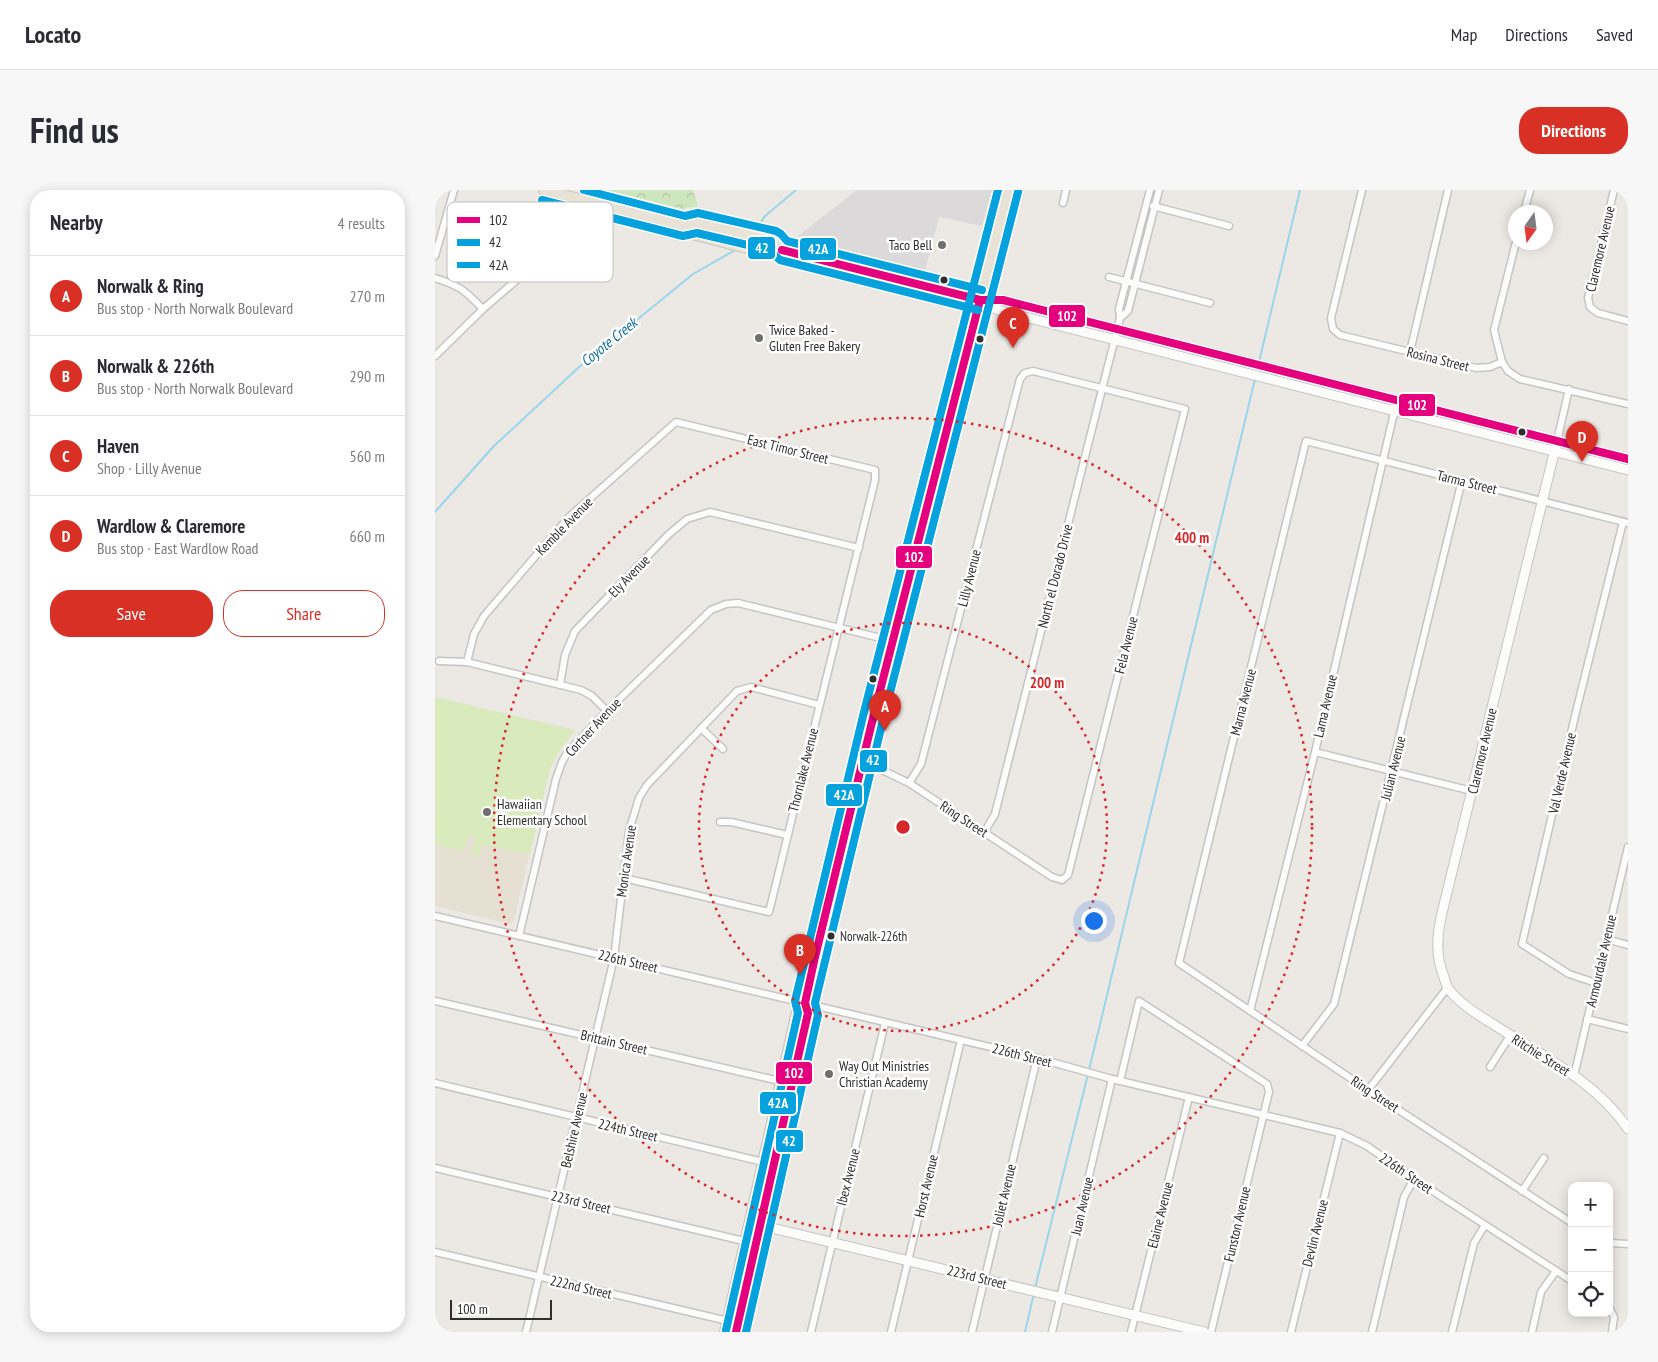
<!DOCTYPE html>
<html lang="en">
<head>
<meta charset="utf-8">
<style>
	:root { --surface:#fff; --page:#f7f7f7; --text:#2b2b33; --muted:#7c7c81; --line:#e1e1e2; --accent:#d93025 }
	body { margin:0; font-family:"PT Sans Narrow",sans-serif; background:var(--page); color:var(--text) }
	.controls { position:absolute; right:15px; bottom:15px; display:grid; overflow:hidden; border-radius:10px; box-shadow:0 2px 12px #0003 }
	.controls button { width:45px; height:45px; display:grid; place-items:center; padding:0; border:0; border-bottom:1px solid var(--line); background:var(--surface); color:var(--text); font:25px sans-serif }
	.compass { position:absolute; left:1073px; top:15px; width:45px; height:45px; border-radius:50%; background:var(--surface); box-shadow:0 2px 12px #0003; rotate:194deg }
	.scale { position:absolute; left:15px; bottom:12px; width:102px; box-sizing:border-box; padding-left:5px; border:2px solid #2e2e2e; border-top:0; font-size:14px; line-height:18px; white-space:nowrap; color:#2e2e2e; -webkit-text-stroke:4px #fff; paint-order:stroke }
	.you { position:absolute; left:658px; top:730px; width:18px; height:18px; margin:-12px; border:4px solid #fff; border-radius:50%; background:#1a73e8; box-shadow:0 0 0 8px #1a73e833 }
	.badge { display:grid; place-items:center; width:32px; height:32px; border-radius:50%; background:var(--accent); color:#fff; font-size:16px; font-weight:700 }
	.pin { position:absolute; translate:-50% -41px; filter:drop-shadow(0 1px 2px #0008) }
	.pin::after { content:''; position:absolute; top:26px; width:18px; height:15px; background:inherit; clip-path:polygon(0 0,100% 0,50% 100%) }
	.list { margin:0; padding:0; list-style:none }
	h2 { display:flex; justify-content:space-between; align-items:center; height:65px; margin:0; padding:0 20px; font-size:21px }
	h2 small { font-size:16px; font-weight:400; color:var(--muted) }
	.list li { display:grid; grid-template-columns:32px 1fr auto; gap:15px; align-items:center; box-sizing:border-box; height:80px; padding:0 20px; border-top:1px solid var(--line) }
	.list b { display:block; font-size:19px; white-space:nowrap }
	.list p { margin:0; font-size:16px; white-space:nowrap; color:var(--muted) }
	.list em { font-size:16px; font-style:normal; color:var(--muted) }
	.actions { display:flex; gap:10px; padding:15px 20px }
	.actions a { flex:1; padding:11px 0; border:1px solid var(--accent); border-radius:20px; text-align:center; font-size:18px; color:var(--accent) }
	.actions .main { background:var(--accent); color:#fff }
	.icon { flex:none; width:28px; height:28px; fill:none; stroke:currentColor; stroke-width:2; stroke-linecap:round; stroke-linejoin:round }
	.map { position:relative; flex:none; width:1193px; height:1142px; overflow:hidden; border-radius:20px }
	header { display:flex; align-items:center; gap:30px; box-sizing:border-box; height:70px; padding:0 25px; background:var(--surface); border-bottom:1px solid var(--line) }
	header strong { font-size:24px }
	nav { display:flex; gap:28px; margin-inline-start:auto; font-size:18px }
	.intro { display:flex; align-items:center; justify-content:space-between; box-sizing:border-box; height:120px; padding:0 30px }
	h1 { margin:0; font-size:35px }
	.button { padding:12px 22px; border-radius:20px; background:var(--accent); color:#fff; font-size:18px; font-weight:700 }
	main { display:flex; gap:30px; padding:0 30px }
	aside { flex:1; background:var(--surface); border-radius:20px; box-shadow:0 2px 12px #0003 }
	.map>svg:first-child { display:block }
</style>
</head>
<body>
<header>
<strong>Locato</strong>
<nav><a>Map</a><a>Directions</a><a>Saved</a></nav>
</header>
<div class="intro"><h1>Find us</h1><a class="button">Directions</a></div>
<main>
<aside>
<h2>Nearby<small>4 results</small></h2>
<ul class="list">
<li><span class="badge">A</span><div><b>Norwalk &amp; Ring</b><p>Bus stop · North Norwalk Boulevard</p></div><em>270 m</em></li>
<li><span class="badge">B</span><div><b>Norwalk &amp; 226th</b><p>Bus stop · North Norwalk Boulevard</p></div><em>290 m</em></li>
<li><span class="badge">C</span><div><b>Haven</b><p>Shop · Lilly Avenue</p></div><em>560 m</em></li>
<li><span class="badge">D</span><div><b>Wardlow &amp; Claremore</b><p>Bus stop · East Wardlow Road</p></div><em>660 m</em></li>
</ul>
<div class="actions"><a class="main">Save</a><a>Share</a></div>
</aside>
<div class="map">
<svg width="1193" height="1142" viewBox="0 0 1193 1142">
	<defs>
		<pattern id="forest-crowns" width="20" height="18" patternUnits="userSpaceOnUse" patternTransform="scale(1.25)"><rect width="20" height="18" fill="#cee6be"/><path d="M2 6a3 3 0 1 1 6 0M12 15a3 3 0 1 1 6 0" fill="none" stroke="#b1c6a4"/></pattern>
	</defs>
	<rect width="100%" height="100%" fill="#ece8e4"/>
	<polygon fill="#dcd9db" points="422,0 557,0 547,36 504,27 490,81 367,49 363,46"/>
	<polygon fill="#e6e0d3" points="0,507 140,540 121,566 115,579 79,730 76,734 0,716"/>
	<polygon fill="url(#forest-crowns)" points="172,0 258,0 263,16 247,19"/>
	<polygon fill="#d9eabc" points="0,507 140,540 121,566 115,579 95,664 47,654 44,667 37,664 41,647 33,645 29,661 0,654 0,616 2,614 0,612"/>
	<g fill="none" stroke-linecap="round" stroke-linejoin="round">
		<g stroke="#9ad6eb" stroke-width="2">
			<polyline points="319,42 330,26 361,0"/>
			<polyline points="824,172 865,0"/>
			<polyline points="0,322 58,257 143,178 258,84 302,59"/>
			<polyline points="654,880 820,189"/>
			<polyline points="600,1098 653,884"/>
			<polyline points="590,1142 599,1103"/>
		</g>
		<g stroke="#c5c4c5" stroke-width="9">
			<g id="street">
				<polyline points="927,0 896,128 898,139 905,145 1041,178 1055,177 1067,172 1073,181 1085,189 1193,214"/>
				<polyline points="1179,0 1153,108 1155,117 1163,123 1193,131"/>
				<polyline points="628,13 631,0"/>
				<polyline points="718,16 794,36"/>
				<polyline points="1089,22 1095,0"/>
				<polyline points="85,31 113,63"/>
				<polyline points="0,66 19,0"/>
				<polyline points="674,87 775,113"/>
				<path d="M 0,88 C 26,96 30,101 48,119"/>
				<polyline points="685,128 693,121 724,0"/>
				<polyline points="975,162 1013,0"/>
				<polyline points="0,166 48,119 113,63 145,43"/>
				<polyline points="1067,172 1059,140 1081,52"/>
				<polyline points="1122,251 1134,199"/>
				<polyline points="4,471 32,472 146,500 157,506 172,521"/>
				<polyline points="32,472 39,444 49,426 134,327 241,232 440,280 440,290 334,722 189,688"/>
				<polyline points="125,495 130,465 140,441 233,345 252,329 275,322 424,358"/>
				<polyline points="266,538 288,559"/>
				<polyline points="880,562 1037,601"/>
				<polyline points="427,574 447,580 474,593 617,687 627,690 633,685 750,219 598,181 590,183 585,189 486,574 474,593"/>
				<polyline points="285,632 296,632 352,645"/>
				<polyline points="549,643 560,624 685,128 684,119 715,0"/>
				<polyline points="0,726 602,868 677,889 905,943 932,956 979,989 1137,1091"/>
				<polyline points="84,746 121,589 127,572 132,563 172,521 276,420 291,414 303,413 458,451"/>
				<polyline points="1171,749 1193,755"/>
				<polyline points="1161,793 1134,784 1087,754 1140,526 1188,332"/>
				<polyline points="0,811 349,892"/>
				<polyline points="815,821 880,562 962,210"/>
				<polyline points="1152,829 1193,839"/>
				<polyline points="867,856 899,814 1027,290"/>
				<polyline points="1055,877 1075,846"/>
				<polyline points="1139,886 1193,657"/>
				<polyline points="685,891 704,811 832,894 834,902 776,1142"/>
				<polyline points="0,893 328,972"/>
				<polyline points="933,900 1013,797"/>
				<polyline points="0,978 313,1052"/>
				<polyline points="1087,1001 1109,968"/>
				<polyline points="1137,1033 933,900 744,773 871,251 1193,333"/>
				<polyline points="1174,1053 1193,1054"/>
				<polyline points="0,1062 293,1131"/>
				<polyline points="1174,1117 1179,1127 1177,1142"/>
				<polyline points="91,1142 179,768 194,641 204,608 212,595 302,501 316,497 384,515"/>
				<polyline points="376,1142 450,833"/>
				<polyline points="456,1142 526,850"/>
				<polyline points="537,1142 602,868"/>
				<polyline points="617,1142 677,889"/>
				<polyline points="696,1142 754,907"/>
				<polyline points="856,1142 905,943"/>
				<polyline points="937,1142 969,1007 979,989"/>
				<polyline points="1017,1142 1039,1053 1050,1035"/>
				<polyline points="1097,1142 1106,1102 1121,1081"/>
			</g>
		</g>
		<g stroke="#c5c4c5" stroke-width="11">
			<g id="secondary">
				<polyline points="545,110 563,120 1193,280"/>
				<polyline points="546,110 568,110 1193,269"/>
				<path d="M 1122,251 L 1007,723 C 1002,745 1000,765 1009,787 C 1010,790 1011,795 1013,798 C 1024,814 1045,826 1061,836 C 1107,866 1162,892 1193,939"/>
				<polyline points="320,1034 769,1142"/>
			</g>
		</g>
		<g stroke="#c6c5c4" stroke-width="12">
			<g id="primary">
				<polyline points="109,0 250,36 261,45 335,64 347,60 545,110"/>
				<polyline points="250,36 262,33 339,51 347,60"/>
				<polyline points="290,1142 362,821 370,813"/>
				<polyline points="301,1142 373,823 370,813 438,528 573,0"/>
			</g>
		</g>
		<use href="#street" stroke="#fcfcfb" stroke-width="6"/>
		<use href="#secondary" stroke="#fcfcfb" stroke-width="9"/>
		<use href="#primary" stroke="#e8e3d6" stroke-width="10"/>
		<g stroke="#fff" stroke-width="11">
			<g id="bus-1">
				<polyline points="347,60 545,110 568,110 1193,269"/>
				<polyline points="301,1142 373,823 370,813 380,767 438,528 545,110"/>
			</g>
		</g>
		<g stroke="#fff" stroke-width="11">
			<g id="bus-2">
				<polyline points="107,10 248,46 262,43 334,60 345,70 543,120"/>
				<polyline points="311,1142 383,825 380,813 448,530 583,2"/>
			</g>
		</g>
		<g stroke="#fff" stroke-width="11">
			<g id="bus-3">
				<polyline points="149,0 250,26 263,23 341,41 346,44 352,51 547,100"/>
				<polyline points="291,1140 363,823 360,811 428,526 563,0"/>
			</g>
		</g>
		<use href="#bus-1" stroke="#e5007d" stroke-width="8"/>
		<use href="#bus-2" stroke="#05a2de" stroke-width="8"/>
		<use href="#bus-3" stroke="#05a2de" stroke-width="8"/>
	</g>
	<g fill="none" stroke="#d62828" stroke-width="2.5" stroke-dasharray="2.5 5">
		<circle cx="468" cy="637" r="204"/>
		<circle cx="468" cy="637" r="409"/>
	</g>
	<g fill="#706f6e" stroke="#fff" stroke-width="2">
		<circle cx="507" cy="55" r="5"/>
		<circle cx="324" cy="148" r="5"/>
		<circle cx="52" cy="622" r="5"/>
		<circle cx="394" cy="884" r="5"/>
	</g>
	<g fill="#2e2e2e" stroke="#fff" stroke-width="2">
		<circle cx="509" cy="90" r="4.5"/>
		<circle cx="545" cy="149" r="4.5"/>
		<circle cx="1087" cy="242" r="4.5"/>
		<circle cx="438" cy="489" r="4.5"/>
		<circle cx="396" cy="746" r="4.5"/>
	</g>
	<g text-anchor="middle" stroke-width="5" stroke-linejoin="round" paint-order="stroke">
		<g font-size="13" fill="#2e2e2e" stroke="#fff" text-anchor="start">
			<text x="405" y="751">Norwalk-226th</text>
		</g>
		<g font-size="14" fill="#2e2e2e" stroke="#fff" text-anchor="start">
			<text x="497" y="60" text-anchor="end">Taco Bell</text>
			<text x="334" y="145">Twice Baked -<tspan x="334" dy="16">Gluten Free Bakery</tspan></text>
			<text x="62" y="619">Hawaiian<tspan x="62" dy="16">Elementary School</tspan></text>
			<text x="404" y="881">Way Out Ministries<tspan x="404" dy="16">Christian Academy</tspan></text>
		</g>
		<g font-size="14" fill="#2e2e2e" stroke="#fff">
			<text transform="translate(1165 59) rotate(-77)" y="5">Claremore Avenue</text>
			<text transform="translate(1003 169) rotate(14)" y="5">Rosina Street</text>
			<text transform="translate(353 259) rotate(14)" y="5">East Timor Street</text>
			<text transform="translate(1032 292) rotate(14)" y="5">Tarma Street</text>
			<text transform="translate(129 336) rotate(-46)" y="5">Kemble Avenue</text>
			<text transform="translate(194 386) rotate(-46)" y="5">Ely Avenue</text>
			<text transform="translate(620 386) rotate(-76)" y="5">North el Dorado Drive</text>
			<text transform="translate(534 388) rotate(-76)" y="5">Lilly Avenue</text>
			<text transform="translate(691 455) rotate(-76)" y="5">Fela Avenue</text>
			<text transform="translate(808 512) rotate(-76)" y="5">Marna Avenue</text>
			<text transform="translate(890 516) rotate(-77)" y="5">Lama Avenue</text>
			<text transform="translate(158 537) rotate(-47)" y="5">Cortner Avenue</text>
			<text transform="translate(1047 561) rotate(-77)" y="5">Claremore Avenue</text>
			<text transform="translate(958 578) rotate(-76)" y="5">Julian Avenue</text>
			<text transform="translate(368 580) rotate(-76)" y="5">Thornlake Avenue</text>
			<text transform="translate(1127 583) rotate(-77)" y="5">Val Verde Avenue</text>
			<text transform="translate(529 629) rotate(33)" y="5">Ring Street</text>
			<text transform="translate(191 671) rotate(-82)" y="5">Monica Avenue</text>
			<text transform="translate(193 771) rotate(13)" y="5">226th Street</text>
			<text transform="translate(1166 771) rotate(-77)" y="5">Armourdale Avenue</text>
			<text transform="translate(179 852) rotate(13)" y="5">Brittain Street</text>
			<text transform="translate(587 865) rotate(14)" y="5">226th Street</text>
			<text transform="translate(1106 865) rotate(32)" y="5">Ritchie Street</text>
			<text transform="translate(940 904) rotate(33)" y="5">Ring Street</text>
			<text transform="translate(139 940) rotate(-77)" y="5">Belshire Avenue</text>
			<text transform="translate(193 940) rotate(13)" y="5">224th Street</text>
			<text transform="translate(971 983) rotate(34)" y="5">226th Street</text>
			<text transform="translate(413 987) rotate(-76)" y="5">Ibex Avenue</text>
			<text transform="translate(491 996) rotate(-77)" y="5">Horst Avenue</text>
			<text transform="translate(569 1005) rotate(-77)" y="5">Joliet Avenue</text>
			<text transform="translate(146 1012) rotate(13)" y="5">223rd Street</text>
			<text transform="translate(647 1016) rotate(-77)" y="5">Juan Avenue</text>
			<text transform="translate(725 1025) rotate(-76)" y="5">Elaine Avenue</text>
			<text transform="translate(802 1034) rotate(-77)" y="5">Funston Avenue</text>
			<text transform="translate(880 1043) rotate(-76)" y="5">Devlin Avenue</text>
			<text transform="translate(542 1087) rotate(14)" y="5">223rd Street</text>
			<text transform="translate(146 1097) rotate(13)" y="5">222nd Street</text>
		</g>
		<g font-size="15" font-style="italic" fill="#0f6fa1" stroke="#fff">
			<text transform="translate(174 152) rotate(-39)" y="5">Coyote Creek</text>
		</g>
	</g>
	<rect x="12" y="12" width="166" height="80" rx="8" fill="#fff" stroke="#c0c0c0" stroke-width="1"/>
	<rect x="22" y="27" width="23" height="6" fill="#e5007d"/>
	<rect x="22" y="49" width="23" height="7" fill="#05a2de"/>
	<rect x="22" y="72" width="23" height="6" fill="#05a2de"/>
	<g font-size="14" fill="#2e2e2e">
		<text x="54" y="35">102</text>
		<text x="54" y="57">42</text>
		<text x="54" y="80">42A</text>
	</g>
	<circle cx="468" cy="637" r="8" fill="#d62828" stroke="#fff" stroke-width="2.5"/>
	<g font-size="15" text-anchor="middle" font-weight="bold" fill="#d62828" stroke="#fff" stroke-width="5" stroke-linejoin="round" paint-order="stroke">
		<text x="757" y="353">400 m</text>
		<text x="612" y="498">200 m</text>
	</g>
	<g stroke="#fff" stroke-width="2">
		<rect x="312" y="46" width="29" height="24" rx="5" fill="#05a2de"/>
		<rect x="364" y="47" width="38" height="24" rx="5" fill="#05a2de"/>
		<rect x="613" y="114" width="38" height="24" rx="5" fill="#e5007d"/>
		<rect x="963" y="203" width="38" height="24" rx="5" fill="#e5007d"/>
		<rect x="460" y="355" width="38" height="24" rx="5" fill="#e5007d"/>
		<rect x="424" y="559" width="29" height="24" rx="5" fill="#05a2de"/>
		<rect x="390" y="593" width="38" height="24" rx="5" fill="#05a2de"/>
		<rect x="340" y="871" width="38" height="24" rx="5" fill="#e5007d"/>
		<rect x="324" y="901" width="38" height="24" rx="5" fill="#05a2de"/>
		<rect x="340" y="939" width="29" height="24" rx="5" fill="#05a2de"/>
	</g>
	<g font-size="14" text-anchor="middle" font-weight="bold" fill="#fff">
		<text x="327" y="63">42</text>
		<text x="383" y="64">42A</text>
		<text x="632" y="131">102</text>
		<text x="982" y="220">102</text>
		<text x="479" y="372">102</text>
		<text x="438" y="575">42</text>
		<text x="409" y="610">42A</text>
		<text x="359" y="888">102</text>
		<text x="343" y="918">42A</text>
		<text x="354" y="956">42</text>
	</g>
</svg>
<div class="controls">
<button>+</button>
<button>−</button>
<button><svg class="icon" aria-label="locate" viewBox="0 0 24 24"><circle cx="12" cy="12" r="6"/><path d="M12 2v4M12 18v4M2 12h4M18 12h4"/></svg></button>
</div>
<svg class="compass" viewBox="-18 -18 36 36"><path d="M0-13l5 13h-10z" fill="#e53935"/><path d="M0 13l5-13h-10z" fill="#7c7c81"/></svg>
<div class="scale">100 m</div>
<div class="you"></div>
<div class="pin badge" style="left:450px;top:541px">A</div>
<div class="pin badge" style="left:365px;top:785px">B</div>
<div class="pin badge" style="left:578px;top:158px">C</div>
<div class="pin badge" style="left:1147px;top:272px">D</div>
</div>
</main>
</body>
</html>
